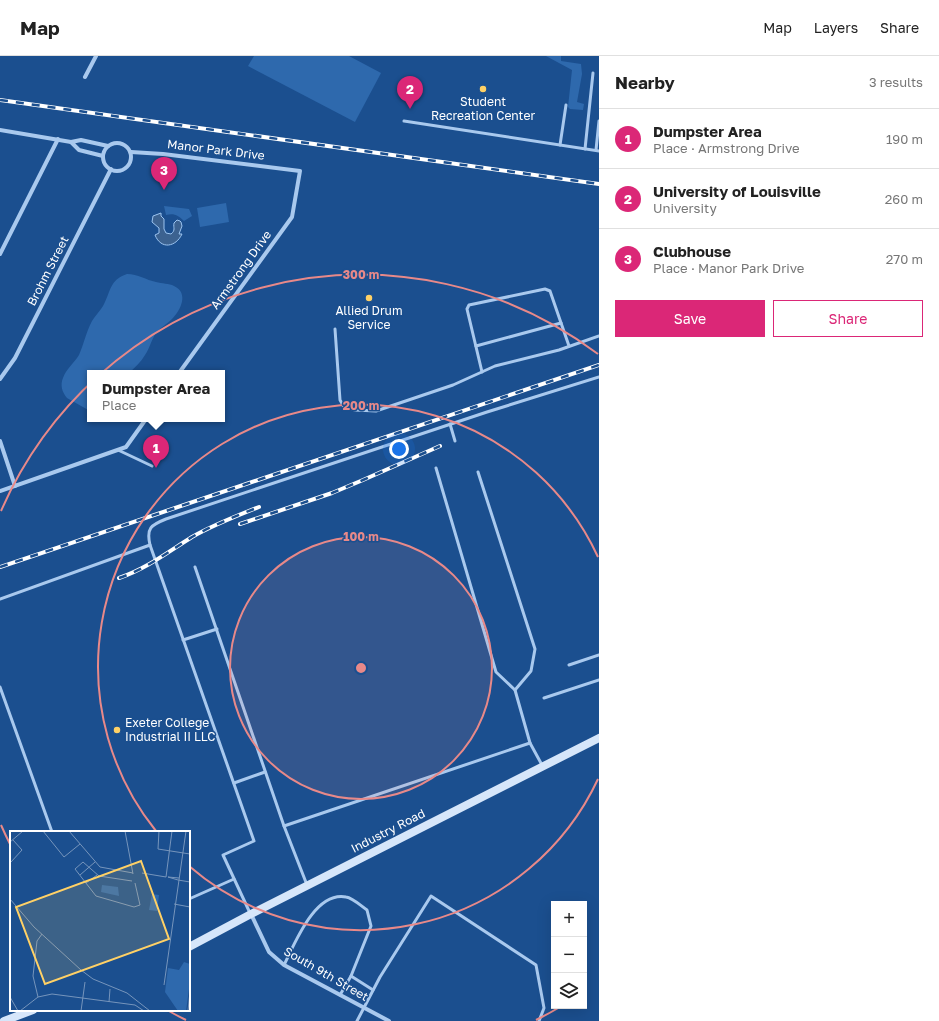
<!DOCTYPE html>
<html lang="en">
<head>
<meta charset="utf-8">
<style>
	:root { --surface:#fff; --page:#f6f6f6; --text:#222; --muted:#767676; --line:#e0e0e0; --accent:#db2777 }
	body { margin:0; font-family:"Golos Text",sans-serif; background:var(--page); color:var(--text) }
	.controls { position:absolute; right:12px; bottom:12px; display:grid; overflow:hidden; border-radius:0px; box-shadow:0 4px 16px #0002 }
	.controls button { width:36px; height:36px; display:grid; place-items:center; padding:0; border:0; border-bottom:1px solid var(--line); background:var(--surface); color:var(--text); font:20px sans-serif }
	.you { position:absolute; left:399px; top:393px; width:14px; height:14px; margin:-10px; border:3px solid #fff; border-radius:50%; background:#1a73e8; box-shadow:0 0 0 6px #1a73e833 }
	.badge { display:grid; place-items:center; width:26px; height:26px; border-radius:50%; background:var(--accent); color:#fff; font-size:13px; font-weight:700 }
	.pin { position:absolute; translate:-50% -33px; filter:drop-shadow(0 1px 2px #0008) }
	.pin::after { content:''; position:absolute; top:21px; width:14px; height:12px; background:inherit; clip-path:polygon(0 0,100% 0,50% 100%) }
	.popup { position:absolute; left:87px; top:314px; width:138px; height:52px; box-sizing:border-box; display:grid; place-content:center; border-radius:0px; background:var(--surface); filter:drop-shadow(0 1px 3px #0005); font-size:13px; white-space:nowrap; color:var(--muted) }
	.popup b { font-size:15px; color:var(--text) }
	.popup::after { content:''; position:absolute; left:50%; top:100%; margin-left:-8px; border:8px solid transparent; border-top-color:var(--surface) }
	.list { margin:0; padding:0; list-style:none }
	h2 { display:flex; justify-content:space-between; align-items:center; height:52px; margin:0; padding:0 16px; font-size:17px }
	h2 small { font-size:13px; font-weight:400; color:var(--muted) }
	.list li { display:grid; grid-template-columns:26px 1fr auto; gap:12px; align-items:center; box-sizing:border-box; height:60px; padding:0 16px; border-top:1px solid var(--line) }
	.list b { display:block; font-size:15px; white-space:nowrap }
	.list p { margin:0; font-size:13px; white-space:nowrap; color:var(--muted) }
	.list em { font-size:13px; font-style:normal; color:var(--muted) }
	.actions { display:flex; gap:8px; padding:12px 16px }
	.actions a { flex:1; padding:9px 0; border:1px solid var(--accent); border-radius:0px; text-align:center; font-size:14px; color:var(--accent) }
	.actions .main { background:var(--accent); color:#fff }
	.icon { flex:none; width:22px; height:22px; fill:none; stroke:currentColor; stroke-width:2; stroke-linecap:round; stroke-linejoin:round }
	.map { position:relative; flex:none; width:599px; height:965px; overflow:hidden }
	header { display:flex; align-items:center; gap:24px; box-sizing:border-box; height:56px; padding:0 20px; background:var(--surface); border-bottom:1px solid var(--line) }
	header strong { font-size:19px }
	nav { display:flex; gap:22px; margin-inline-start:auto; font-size:14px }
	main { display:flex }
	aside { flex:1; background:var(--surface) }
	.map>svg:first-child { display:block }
</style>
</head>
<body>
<header>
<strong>Map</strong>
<nav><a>Map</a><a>Layers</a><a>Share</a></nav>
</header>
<main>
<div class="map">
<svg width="599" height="965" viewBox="0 0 599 965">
	<rect width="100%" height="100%" fill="#1b4f8f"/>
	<g fill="#2e69ad">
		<polygon points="254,0 349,0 381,17 355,66 248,10"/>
		<polygon points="546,0 561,0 561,5 581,8 582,18 577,46 584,48 583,54 570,53 568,51 572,14"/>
		<polygon points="226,147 229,166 200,171 197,152"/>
		<path d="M 164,150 L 189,153 L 192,160 L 184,165 C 178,159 174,157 166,159 Z"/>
		<path d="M 127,218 C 138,218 146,224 156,226 C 162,228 169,227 174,230 C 189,237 181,254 172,263 C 167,268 161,271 156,277 C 151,284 150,292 145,299 C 141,306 135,311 129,317 L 90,317 L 90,355 L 67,342 C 62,336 60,329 63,322 C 66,313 74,307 79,299 C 84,288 86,276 92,265 C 95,260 100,255 103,250 C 111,236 109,224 127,218 Z"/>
	</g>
	<path fill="#3c6290" stroke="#9cc4f0" d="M 161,157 L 161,160 L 164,163 L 164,173 L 166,177 L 171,178 C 176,174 173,172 174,167 L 177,164 L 180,165 L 181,166 L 182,170 L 179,178 L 182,178 C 176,191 161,194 155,179 L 159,177 L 159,172 L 152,166 L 153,160 Z"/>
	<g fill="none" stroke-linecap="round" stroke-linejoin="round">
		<g stroke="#a9c9ee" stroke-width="3">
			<polyline points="404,65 599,95"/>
			<polyline points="560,89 566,49"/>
			<polyline points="585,93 593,17"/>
			<polyline points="596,94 599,65"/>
			<polyline points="335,273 340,344 344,351 355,354 376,355 453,329 495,310 559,294 599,280"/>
			<polyline points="476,290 561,267"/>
			<polyline points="482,316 467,253 469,249 545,233 550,235 569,290"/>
			<polyline points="450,368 455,385"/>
			<polyline points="118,394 152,410"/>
			<polyline points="436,412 496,616 515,634 530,687"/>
			<polyline points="478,416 535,593 531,615 515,634"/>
			<path d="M 150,489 C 146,472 151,469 166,463 L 487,356 L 599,321"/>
			<polyline points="195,511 284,770"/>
			<polyline points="0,543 150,489 254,785 223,799 250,857"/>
			<polyline points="183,584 217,573"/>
			<polyline points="569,609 599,599"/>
			<polyline points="0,631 52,776"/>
			<polyline points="544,642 599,624"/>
			<polyline points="234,727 265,716"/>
			<polyline points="307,829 284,770 530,687 542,709"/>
			<polyline points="189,843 234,823"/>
			<path d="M 284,909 C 295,887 315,835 346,841 C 353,842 361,850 367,854 L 371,870 L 351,920 L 373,934"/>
			<polyline points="340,939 351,920"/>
			<polyline points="357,965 380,921 431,840 536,909 544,952 539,965"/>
		</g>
		<g stroke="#a9c9ee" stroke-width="4">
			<polyline points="85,21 96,0"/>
			<polyline points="0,74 71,86"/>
			<circle cx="117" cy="101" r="14"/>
			<polyline points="131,96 163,98 300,115 292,161 179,317"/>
			<polyline points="103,100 79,94 71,86 81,84 108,90"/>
			<polyline points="0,198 58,83"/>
			<polyline points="0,323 15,302 111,113"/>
			<polyline points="0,385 15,430"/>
			<polyline points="0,435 126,391 146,363"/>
			<polyline points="251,858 269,896 284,909 389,965"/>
		</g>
		<g stroke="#d6e6fa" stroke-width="8">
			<polyline points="189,891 251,858 599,682"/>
			<polyline points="4,965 33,954"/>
		</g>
		<g stroke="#fff" stroke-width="4">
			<g id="rail">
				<polyline points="0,44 599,128"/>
				<polyline points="240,468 332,437 363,424 440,390"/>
				<polyline points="0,511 599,309"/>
				<path d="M 119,522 C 146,513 168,496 192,481 C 213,469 236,460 259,451"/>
			</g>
		</g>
		<use href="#rail" stroke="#1b4f8f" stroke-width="2.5" stroke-dasharray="8" stroke-linecap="butt"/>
	</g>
	<circle cx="361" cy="612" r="131" fill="#e88989" fill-opacity=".12"/>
	<g fill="none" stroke="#e88989" stroke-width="2">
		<circle cx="361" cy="612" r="131"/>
		<path d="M598 723A262 262 0 0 1 189 810M156 775A262 262 0 1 1 598 501"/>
		<path d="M560 951A393 393 0 0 1 536 964M186 964A393 393 0 0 1 167 954M11 790A393 393 0 0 1 1 769M1 455A393 393 0 0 1 598 298"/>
	</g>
	<g fill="#ffd166" stroke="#1b4f8f" stroke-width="1.5">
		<circle cx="483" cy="33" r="4"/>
		<circle cx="369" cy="242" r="4"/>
		<circle cx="117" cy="674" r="4"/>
	</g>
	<g text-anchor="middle" stroke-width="3" stroke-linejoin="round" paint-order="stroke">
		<g font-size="12" fill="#fff" stroke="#1b4f8f">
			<text x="483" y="50">Student<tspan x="483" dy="14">Recreation Center</tspan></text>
			<text x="369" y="259">Allied Drum<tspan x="369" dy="14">Service</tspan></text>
			<text x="125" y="671" text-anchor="start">Exeter College<tspan x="125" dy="14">Industrial II LLC</tspan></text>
		</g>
		<g font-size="12" fill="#fff" stroke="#1b4f8f">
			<text transform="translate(216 94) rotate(7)" y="4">Manor Park Drive</text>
			<text transform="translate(241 214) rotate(-54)" y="4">Armstrong Drive</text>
			<text transform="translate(48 215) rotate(-63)" y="4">Brohm Street</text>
			<text transform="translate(388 775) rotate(-27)" y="4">Industry Road</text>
			<text transform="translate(326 918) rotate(30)" y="4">South 9th Street</text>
		</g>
	</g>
	<g transform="translate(10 775)">
		<rect width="180" height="180" fill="#1b4f8f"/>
		<path d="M 92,54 L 108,56 L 109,65 L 91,61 ZM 142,63 L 149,64 L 147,80 L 139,79 ZM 174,131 L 180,133 L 180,151 L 176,180 L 168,180 L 155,161 L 158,137 L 169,139 Z" fill="#2e69ad"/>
		<path fill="none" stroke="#7695bc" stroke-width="1" d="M 33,0 L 54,26 L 70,13M 59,0 L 90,36 L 123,42M 115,0 L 123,43M 149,0 L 148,18 L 180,23M 0,11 L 13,0M 1,31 L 12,19 L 3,9M 132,42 L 156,46M 70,44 L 85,31M 156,46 L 162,0M 168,49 L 158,46 L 169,47M 168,49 L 180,51M 122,50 L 89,45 L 73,31 L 65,38 L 86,65 L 124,76 L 130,74 L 125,52M 76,52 L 87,44M 0,68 L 24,96 L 71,139 L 83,148 L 117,162 L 140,180M 164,73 L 180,76M 154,154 L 176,0M 0,166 L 8,180M 28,166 L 23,145 L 27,110 L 32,103M 99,171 L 100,158M 10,180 L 28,166 L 42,163 L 125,174 L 134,180M 71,180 L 75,151M 178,180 L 180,160"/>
		<path fill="#ffd166" fill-opacity="0.15" stroke="#ffd166" stroke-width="2" d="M 131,30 L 159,108 L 35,153 L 6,76 Z"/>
		<rect width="180" height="180" fill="none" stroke="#fff" stroke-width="2"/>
	</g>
	<circle cx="361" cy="612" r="6" fill="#e88989" stroke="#1b4f8f" stroke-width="2"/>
	<g font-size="12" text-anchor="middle" font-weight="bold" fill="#e88989" stroke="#1b4f8f" stroke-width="3" stroke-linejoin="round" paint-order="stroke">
		<text x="361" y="223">300 m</text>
		<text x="361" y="354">200 m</text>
		<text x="361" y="485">100 m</text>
	</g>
</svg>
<div class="controls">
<button>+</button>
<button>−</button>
<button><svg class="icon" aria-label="layers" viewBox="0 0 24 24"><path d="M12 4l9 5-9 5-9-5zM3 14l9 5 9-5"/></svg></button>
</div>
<div class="you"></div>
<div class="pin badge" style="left:156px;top:412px">1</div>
<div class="popup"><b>Dumpster Area</b>Place</div>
<div class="pin badge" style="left:410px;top:53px">2</div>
<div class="pin badge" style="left:164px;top:134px">3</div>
</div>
<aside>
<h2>Nearby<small>3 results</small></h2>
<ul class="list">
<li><span class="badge">1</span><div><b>Dumpster Area</b><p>Place · Armstrong Drive</p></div><em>190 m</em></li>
<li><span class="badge">2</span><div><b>University of Louisville</b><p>University</p></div><em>260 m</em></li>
<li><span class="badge">3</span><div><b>Clubhouse</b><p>Place · Manor Park Drive</p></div><em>270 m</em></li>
</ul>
<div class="actions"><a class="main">Save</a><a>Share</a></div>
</aside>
</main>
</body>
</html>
